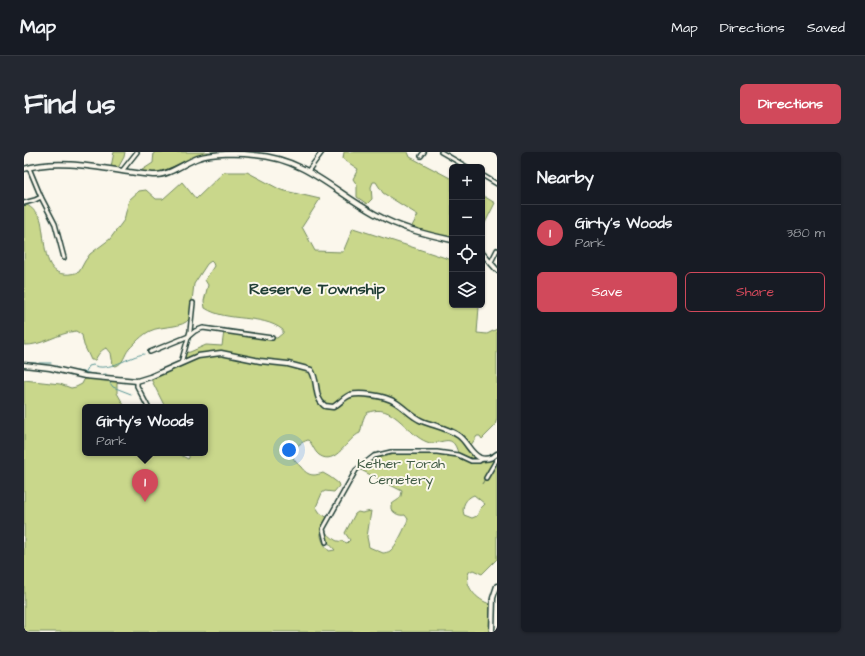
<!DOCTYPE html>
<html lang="en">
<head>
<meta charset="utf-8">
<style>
	:root { --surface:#171b24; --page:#242831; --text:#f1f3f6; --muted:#9ea1a6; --line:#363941; --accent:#d1495b }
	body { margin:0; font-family:"Architects Daughter",sans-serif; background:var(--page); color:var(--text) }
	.controls { position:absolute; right:12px; top:12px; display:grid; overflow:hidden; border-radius:6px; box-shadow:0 1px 3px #0004 }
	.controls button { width:36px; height:36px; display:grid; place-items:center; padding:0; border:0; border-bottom:1px solid var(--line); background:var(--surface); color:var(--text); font:20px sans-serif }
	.you { position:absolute; left:265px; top:298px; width:14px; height:14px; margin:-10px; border:3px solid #fff; border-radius:50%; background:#1a73e8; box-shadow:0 0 0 6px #1a73e833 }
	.badge { display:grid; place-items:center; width:26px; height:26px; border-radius:50%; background:var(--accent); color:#fff; font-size:13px; font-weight:700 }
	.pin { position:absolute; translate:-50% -33px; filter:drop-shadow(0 1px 2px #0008) }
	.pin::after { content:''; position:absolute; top:21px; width:14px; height:12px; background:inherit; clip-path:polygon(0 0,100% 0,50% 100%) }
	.popup { position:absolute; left:58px; top:252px; width:126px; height:52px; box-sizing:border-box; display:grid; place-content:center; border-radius:6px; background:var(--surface); filter:drop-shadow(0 1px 3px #0005); font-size:13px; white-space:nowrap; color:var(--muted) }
	.popup b { font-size:15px; color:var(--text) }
	.popup::after { content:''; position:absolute; left:50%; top:100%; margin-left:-8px; border:8px solid transparent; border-top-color:var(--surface) }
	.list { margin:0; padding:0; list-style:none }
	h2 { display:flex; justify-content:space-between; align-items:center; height:52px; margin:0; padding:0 16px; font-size:17px }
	h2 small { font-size:13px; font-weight:400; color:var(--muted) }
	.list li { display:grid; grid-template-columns:26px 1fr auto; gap:12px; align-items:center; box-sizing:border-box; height:56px; padding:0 16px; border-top:1px solid var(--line) }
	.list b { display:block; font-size:15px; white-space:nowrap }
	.list p { margin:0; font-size:13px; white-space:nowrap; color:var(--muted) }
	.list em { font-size:13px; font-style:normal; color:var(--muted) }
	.actions { display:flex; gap:8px; padding:12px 16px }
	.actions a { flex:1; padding:9px 0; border:1px solid var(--accent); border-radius:6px; text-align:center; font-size:14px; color:var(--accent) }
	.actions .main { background:var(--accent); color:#fff }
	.icon { flex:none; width:22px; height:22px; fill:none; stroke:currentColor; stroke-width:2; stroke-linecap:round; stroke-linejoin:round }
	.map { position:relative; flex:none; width:473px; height:480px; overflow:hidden; border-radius:6px }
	header { display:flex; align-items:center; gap:24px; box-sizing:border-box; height:56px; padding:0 20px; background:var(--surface); border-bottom:1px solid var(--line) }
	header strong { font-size:19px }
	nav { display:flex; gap:22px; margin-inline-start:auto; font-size:14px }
	.intro { display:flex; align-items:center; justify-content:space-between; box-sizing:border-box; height:96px; padding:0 24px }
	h1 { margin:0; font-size:28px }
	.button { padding:10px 18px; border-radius:6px; background:var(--accent); color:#fff; font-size:14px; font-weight:700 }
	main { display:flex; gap:24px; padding:0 24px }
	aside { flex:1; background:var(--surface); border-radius:6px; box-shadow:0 1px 3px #0004 }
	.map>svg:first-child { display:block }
</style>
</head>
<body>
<header>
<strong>Map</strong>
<nav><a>Map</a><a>Directions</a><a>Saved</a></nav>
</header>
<div class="intro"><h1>Find us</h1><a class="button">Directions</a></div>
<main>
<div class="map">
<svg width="473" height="480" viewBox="0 0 473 480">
	<rect width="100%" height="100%" fill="#fbf7ec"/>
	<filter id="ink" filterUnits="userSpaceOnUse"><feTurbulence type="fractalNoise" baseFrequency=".025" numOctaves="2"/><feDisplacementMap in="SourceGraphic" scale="8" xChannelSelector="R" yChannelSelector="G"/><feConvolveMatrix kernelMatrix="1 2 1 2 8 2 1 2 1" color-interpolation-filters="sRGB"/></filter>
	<g filter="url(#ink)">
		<g fill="#c9d78b" stroke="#748a60" fill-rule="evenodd">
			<polygon points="90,0 101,0 100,5 94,16 87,15"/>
			<polygon points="130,0 211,0 175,4 139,19 132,21 115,20 129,11"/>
			<polygon points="320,0 384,0 386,5 428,27 428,87 387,76 394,63 359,41 352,30 349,30 347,35 348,47 343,52 333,45 333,33 329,27 334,17 319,7"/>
			<path d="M 200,20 L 223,20 L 257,38 L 296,47 L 278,75 L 291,99 L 319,100 L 329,76 L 428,108 L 428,153 L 453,153 L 455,155 L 453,181 L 463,182 L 473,177 L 473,266 L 471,274 L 458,287 L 456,284 L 453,284 L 445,296 L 434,283 L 397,269 L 375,253 L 355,245 L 328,243 L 312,254 L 298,252 L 287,218 L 204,202 L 183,202 L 157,211 L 160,201 L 166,200 L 182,193 L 198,194 L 200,179 L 253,186 L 259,181 L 259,178 C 237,161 204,171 181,156 L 180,149 L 184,133 L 181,128 L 190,114 L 189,111 L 187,109 L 183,112 L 170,132 L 166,166 C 159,177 138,173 126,179 C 118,183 111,191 105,197 C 100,203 100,211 92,214 L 89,213 L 87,201 L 83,196 C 77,197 74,203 71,208 L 67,208 L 60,193 L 58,183 L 52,179 C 34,181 18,194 0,193 L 0,53 L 3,53 C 7,55 13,61 16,66 C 18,70 18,76 19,81 C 22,105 24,130 55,120 L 61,109 L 66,102 L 86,87 L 100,68 L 105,48 L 115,39 L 122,38 L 132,47 L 139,47 L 158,30 L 172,47 Z"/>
			<polygon points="458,43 471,51 458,77"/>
			<path d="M 193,203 C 208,204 221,209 235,211 C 249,214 271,211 284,219 C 296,227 285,254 303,257 C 315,259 321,246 333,244 L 365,249 L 374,254 L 388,267 L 428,281 L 435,286 L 444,299 L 452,306 L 449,307 L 434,301 C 428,278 416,295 403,290 C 384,283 371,254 349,259 C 345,260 343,260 341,263 C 338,269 338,275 336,281 C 323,286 312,315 295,303 C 289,298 289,292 284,288 C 277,290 267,297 269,305 C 270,309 274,312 277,315 C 280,319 284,323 290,323 C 292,323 296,322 299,321 L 306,325 L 314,331 L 315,334 L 310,340 L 301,339 L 298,341 L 292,355 L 296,361 L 304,366 C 295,382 294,384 305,399 L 311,398 L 303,389 L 301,381 C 308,383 310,391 318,389 L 323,391 L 326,388 L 321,381 L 331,362 L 334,360 L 338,361 L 347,359 L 343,385 L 345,395 L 359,401 C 360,401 365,400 366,399 C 372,395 382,374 384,367 L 381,363 C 375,364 371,362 367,357 L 367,353 C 373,347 377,349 378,339 L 335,317 C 342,312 348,306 356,304 C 374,298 407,301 427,302 C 435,304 441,308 448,311 C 456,313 466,308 473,305 L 458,332 L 473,308 L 473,407 L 458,422 L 449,418 L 445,420 C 439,434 453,448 466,452 L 466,480 L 0,480 L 0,228 L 36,232 L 47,236 L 52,235 L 58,232 L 61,226 L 93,229 L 93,241 L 101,255 L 61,255 L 61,301 L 153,301 L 164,307 L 165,306 L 165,303 L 164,301 L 181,301 L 181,255 L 141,255 L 127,227 L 176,206 ZM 450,343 L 461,352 L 456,357 L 453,364 L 448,366 L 440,363 C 437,354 442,346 450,343 Z"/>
		</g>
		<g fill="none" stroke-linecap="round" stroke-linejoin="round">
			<g stroke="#589595" stroke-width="1">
				<polyline points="7,211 12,211"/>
				<polyline points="15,211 27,211"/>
				<polyline points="32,214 42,218"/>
				<polyline points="53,219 75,223 82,222"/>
				<path d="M 61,221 L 65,214 L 69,213 C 84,221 105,204 120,202"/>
				<polyline points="86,231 89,235 107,242"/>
			</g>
			<g stroke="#1f3d34" stroke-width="6">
				<g id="minor">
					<polyline points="417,0 443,15"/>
					<polyline points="397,4 400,0"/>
					<polyline points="5,16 17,45 31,72 40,106"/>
					<polyline points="98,19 113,0"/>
					<polyline points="284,19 298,0"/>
					<polyline points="458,23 473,32"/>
					<polyline points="0,51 11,48 17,45"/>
					<polyline points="467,110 473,98"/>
					<polyline points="126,200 165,184 171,179 179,176 248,186"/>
					<polyline points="157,211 166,179 169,151"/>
					<polyline points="113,229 113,234 124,255"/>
					<polyline points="462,326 473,307"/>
					<polyline points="302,390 299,377 332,318 350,304 367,300 413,300 434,303 447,309 455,309 458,307"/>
				</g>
			</g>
			<g stroke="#1f3d34" stroke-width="7">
				<g id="tertiary">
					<path d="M 0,17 C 31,7 72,15 105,20 C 114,21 123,23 132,23 C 146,23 160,11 174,6 C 189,1 214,1 231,3 C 282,7 309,39 351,62 C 376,76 400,82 428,88"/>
					<polyline points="458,101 473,118"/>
					<path d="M 0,213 L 26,216 L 61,224 L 113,229 L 126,225 L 174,204 L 197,201 L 236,209 L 264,212 L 287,218 C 295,229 289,246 301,254 L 309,255 C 315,252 320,245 326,243 C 337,240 361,244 371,250 C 381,256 388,265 398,269 C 410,274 424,276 435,284 C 443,290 446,301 456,306 C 462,308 468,306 473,302"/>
					<polyline points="468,480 469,446 473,434"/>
				</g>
			</g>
			<use href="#minor" stroke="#fbf7ec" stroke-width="3"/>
			<use href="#tertiary" stroke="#fbf7ec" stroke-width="4"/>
		</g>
	</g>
	<g text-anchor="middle" stroke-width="4" stroke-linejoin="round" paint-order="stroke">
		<g font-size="14" fill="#415c45" stroke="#fbf7ec">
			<text x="377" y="316">Kether Torah<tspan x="377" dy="16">Cemetery</tspan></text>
		</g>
		<g font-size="16" font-weight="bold" fill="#1f3d34" stroke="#fbf7ec">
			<text x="293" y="142">Reserve Township</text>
		</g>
	</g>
</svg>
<div class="controls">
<button>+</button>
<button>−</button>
<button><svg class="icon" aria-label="locate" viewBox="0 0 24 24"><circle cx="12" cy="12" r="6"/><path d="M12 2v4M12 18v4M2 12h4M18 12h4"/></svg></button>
<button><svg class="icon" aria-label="layers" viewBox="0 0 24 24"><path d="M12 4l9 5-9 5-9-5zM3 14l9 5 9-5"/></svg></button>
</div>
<div class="you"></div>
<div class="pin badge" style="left:121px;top:350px">1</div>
<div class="popup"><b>Girty's Woods</b>Park</div>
</div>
<aside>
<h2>Nearby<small></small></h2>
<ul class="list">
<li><span class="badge">1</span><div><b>Girty's Woods</b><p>Park</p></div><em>380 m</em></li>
</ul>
<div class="actions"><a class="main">Save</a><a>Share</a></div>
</aside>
</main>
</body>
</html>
